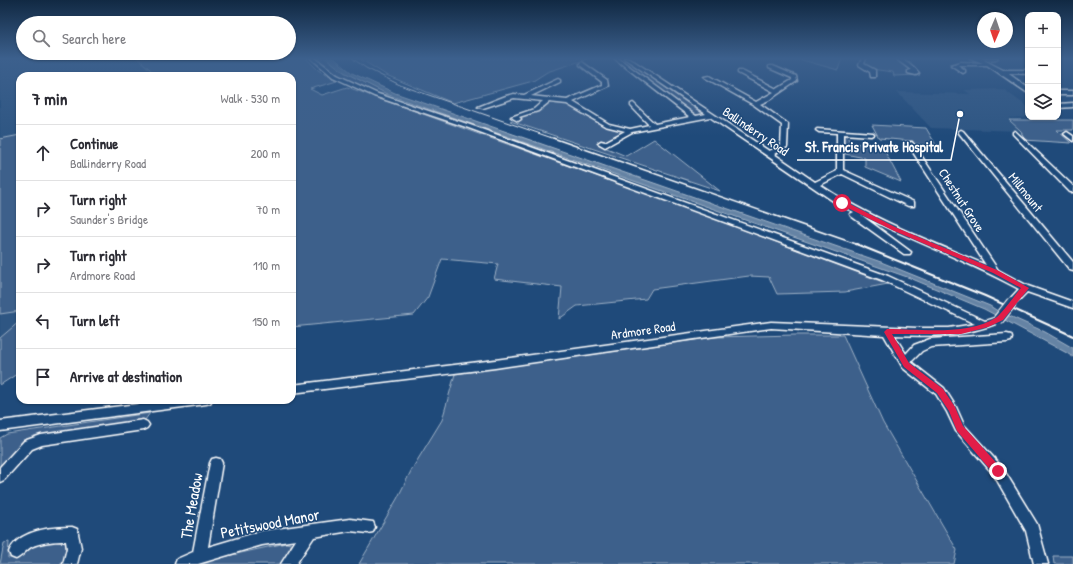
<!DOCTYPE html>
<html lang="en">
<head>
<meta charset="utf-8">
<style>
	:root { --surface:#fff; --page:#f2f2f3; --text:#2b2b33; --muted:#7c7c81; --line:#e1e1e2 }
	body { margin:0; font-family:"Patrick Hand",sans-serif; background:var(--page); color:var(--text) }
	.controls { position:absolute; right:12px; top:12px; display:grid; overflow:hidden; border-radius:8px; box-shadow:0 1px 3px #0004 }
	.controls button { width:36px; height:36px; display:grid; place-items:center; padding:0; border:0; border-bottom:1px solid var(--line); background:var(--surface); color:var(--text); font:20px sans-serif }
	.compass { position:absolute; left:977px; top:12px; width:36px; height:36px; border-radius:50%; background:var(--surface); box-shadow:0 1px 3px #0004; rotate:182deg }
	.stop { position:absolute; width:12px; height:12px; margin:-9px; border:3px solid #e11d48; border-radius:50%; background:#fff }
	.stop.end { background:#e11d48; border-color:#fff; box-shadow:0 1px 4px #0008 }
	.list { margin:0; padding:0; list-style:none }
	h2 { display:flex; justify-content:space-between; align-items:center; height:52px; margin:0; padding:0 16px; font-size:17px }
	h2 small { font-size:13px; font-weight:400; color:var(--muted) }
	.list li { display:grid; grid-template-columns:26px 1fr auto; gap:12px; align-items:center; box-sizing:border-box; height:56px; padding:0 16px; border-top:1px solid var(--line) }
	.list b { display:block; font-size:15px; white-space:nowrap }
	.list p { margin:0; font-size:13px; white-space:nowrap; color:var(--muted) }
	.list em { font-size:13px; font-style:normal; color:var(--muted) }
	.icon { flex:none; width:22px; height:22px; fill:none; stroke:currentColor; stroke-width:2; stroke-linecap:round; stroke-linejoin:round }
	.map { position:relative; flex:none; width:1073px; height:564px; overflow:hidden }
	.search { position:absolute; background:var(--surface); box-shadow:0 1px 3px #0004; left:16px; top:16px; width:280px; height:44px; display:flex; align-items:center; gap:10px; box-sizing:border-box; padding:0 14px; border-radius:22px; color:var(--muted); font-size:15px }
	.panel { position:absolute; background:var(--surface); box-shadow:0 1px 3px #0004; left:16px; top:72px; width:280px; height:332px; border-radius:12px }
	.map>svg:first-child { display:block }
</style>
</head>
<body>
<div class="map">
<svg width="1073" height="564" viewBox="0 0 1073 564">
	<rect width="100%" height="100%" fill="#1f4a7a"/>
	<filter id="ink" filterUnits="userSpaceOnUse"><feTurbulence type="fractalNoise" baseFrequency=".025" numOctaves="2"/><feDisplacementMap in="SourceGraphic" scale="8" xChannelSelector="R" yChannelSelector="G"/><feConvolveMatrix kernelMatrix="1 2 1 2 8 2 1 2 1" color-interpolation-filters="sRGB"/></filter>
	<g filter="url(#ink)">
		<g fill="#2e5683">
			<polygon points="0,58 137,58 158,76 20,76 20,135 0,139"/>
			<polygon points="1003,89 1028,107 1028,117 1035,117 1009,118 1021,131 931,128 897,92 970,94 964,90"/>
			<polygon points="20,311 20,321 0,338 0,314"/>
		</g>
		<g fill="#3c618b" stroke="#9eb0c5">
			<polygon points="137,58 268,58 269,61 289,58 306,58 318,70 337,81 310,89 322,95 347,87 664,200 888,284 845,292 777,294 769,277 749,276 652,289 646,299 577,306 559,319 562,287 494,279 498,264 442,259 428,297 414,315 292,327 292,76 158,76"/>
			<path d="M 317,58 L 326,58 L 344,72 L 389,95 C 363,93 336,75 317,58 Z"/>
			<polygon points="359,58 590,58 547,72 533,81 453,103 386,75"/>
			<polygon points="795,58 842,58 838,70"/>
			<polygon points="866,58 895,58 912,69 907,71 909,73 920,75 894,76 893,72 871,69 863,64"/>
			<polygon points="626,60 703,114 694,115 622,61"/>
			<polygon points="550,101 568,104 602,124 623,131 623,133 606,143 602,141 597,144 626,156 654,139 720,191 510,121 515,119 518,120 522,118 520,117 538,111"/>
			<polygon points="1009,120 1073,120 1073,130 1057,130 1071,143 1024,140 1021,131"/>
			<polygon points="872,125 926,128 936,145 913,144 911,141 879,138"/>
			<polygon points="20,135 20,311 0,314 0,139"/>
			<polygon points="843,135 846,135 851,143 882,146 901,182 865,167 865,158 845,154"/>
			<polygon points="20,321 20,372 0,385 0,338"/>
			<polygon points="795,335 843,335 883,423 957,550 954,564 359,564 397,499 412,469 442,420 455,374 715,337"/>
			<polygon points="150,413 145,420 28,439 0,469 0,438 7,434"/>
			<path d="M 59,539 L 65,542 L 66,548 L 63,564 L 0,564 L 4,543 L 9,542 L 8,558 L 23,556 C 34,540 41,542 59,539 Z"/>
			<polygon points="286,543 291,544 290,551 280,564 200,564 209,560"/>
			<polygon points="1053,556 1073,556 1073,564 1054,564"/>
		</g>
		<polygon fill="#6583a4" stroke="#a3b5c8" points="326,58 334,58 352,73 395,93 881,262 990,306 996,310 1045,332 1073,348 1073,357 1065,352 984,309 910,278 389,95 344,72"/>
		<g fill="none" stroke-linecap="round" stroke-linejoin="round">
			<g stroke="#fff" stroke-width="3">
				<g id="minor">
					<path d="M 311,58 L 315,58 L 337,75 L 378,94 L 470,125 L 888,276 L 985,321 L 998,317 L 1001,318 L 1003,320 L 1001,322 C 966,336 931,337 894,335 L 906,354 L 914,345 L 930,339 L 1007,334 L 1011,335 L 1012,338 L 1011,341 L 1007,342 L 931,347 L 922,351 L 911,362 L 944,388 L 956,407 L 964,425 L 1002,467 L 1037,524 L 1048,564 L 1034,564 L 1026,531 L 994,475 L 956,431 L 947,412 L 936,394 L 903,368 L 884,335 L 771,328 L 495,368 L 292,393 L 292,385 L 495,360 L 771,322 L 917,328 L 949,328 L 975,324 L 882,280 L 466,127 L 374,96 L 333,77 Z"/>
					<path d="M 614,58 L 618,58 L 696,116 L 706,114 L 624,58 L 629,58 L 769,151 L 781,146 L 782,125 L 754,105 L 704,77 L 709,76 L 756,102 L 774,92 L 738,73 L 738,71 L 742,71 L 777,89 L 792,80 L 792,78 L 769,68 L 769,66 L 773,66 L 796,76 L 797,81 L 769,100 L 760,104 L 788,124 L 787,147 L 774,154 L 815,182 L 837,171 L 837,133 L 819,132 L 816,130 L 817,129 L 873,133 L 874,134 L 871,136 L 843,134 L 843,170 L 914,202 L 914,206 L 908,206 L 842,174 L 820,185 C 871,219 930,241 986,265 L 907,143 L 912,142 L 998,270 L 1028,286 L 1073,302 L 1073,308 L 1027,292 L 1015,304 L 1009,304 L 1007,302 L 1019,289 C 968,261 913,241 861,215 L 911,252 L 910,254 L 904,254 L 851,216 L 850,214 L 854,212 L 839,205 L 710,117 L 632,132 L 605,147 L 598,143 L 601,141 L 605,142 L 625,131 L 605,126 L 567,104 L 549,102 L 538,111 L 519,117 L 521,119 L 518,121 L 511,117 L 534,109 L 543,101 L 514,98 L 483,108 L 478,107 L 506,96 L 514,94 L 524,95 L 558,79 L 560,80 L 560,82 L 531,96 L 567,100 L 602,85 L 602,82 L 580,65 L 580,63 L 582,62 L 607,80 L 608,86 L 573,102 L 609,124 L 630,129 L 649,125 L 631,106 L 631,104 L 633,103 L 655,124 L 690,117 Z"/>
					<polygon points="862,58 866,58 864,64 875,70 875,77 871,77 870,72 859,65"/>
					<path d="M 895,58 C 903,57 914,66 919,73 L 916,75 L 908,73 L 908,71 L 911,70 Z"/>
					<polygon points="970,58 998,58 996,59 984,60 1003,70 1028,70 1028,74 1010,73 1009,74 1028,88 1028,93 987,65 958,65 965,70 965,72 963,73 951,65 961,62 983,63"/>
					<rect x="1058" y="91" width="15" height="4"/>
					<polygon points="1073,103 1073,107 1058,108 1058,104"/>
					<polygon points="961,130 963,131 1073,262 1073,271 1070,270 959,133 959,131"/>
					<polygon points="1015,131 1073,186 1073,192 1070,192 1013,134 1013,132"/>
					<polygon points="1067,132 1073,136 1073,141 1064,134"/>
					<polygon points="170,400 212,400 210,403 206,404 0,431 0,421"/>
					<polygon points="143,420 147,422 149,425 147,428 143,430 42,445 32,449 4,480 0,482 0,467 24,441 41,435"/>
					<polygon points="216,458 220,459 222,463 208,547 262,531 350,519 373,522 375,527 373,532 368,533 350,531 314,537 296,564 281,564 296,540 262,545 198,564 175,564 177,559 193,552 210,463 212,459"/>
					<path d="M 72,527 L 77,529 L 81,548 L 77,564 L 63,564 L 67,548 L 66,541 C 55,541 41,542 31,547 C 25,551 22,556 16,559 L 11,557 L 9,552 C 18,530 51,527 72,527 Z"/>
				</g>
			</g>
			<use href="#minor" fill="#1f4a7a" fill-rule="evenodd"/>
			<polyline stroke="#fff" stroke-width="1" points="352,58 366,68 400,85 555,139"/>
			<polyline stroke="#fff" stroke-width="1.5" points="553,138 859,245"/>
			<polyline stroke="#fff" stroke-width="2" points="856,244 985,296 1073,336"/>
			<g stroke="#fff" stroke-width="12" stroke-linecap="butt">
				<polyline id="minor-bridge" points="998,320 1012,302"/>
			</g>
			<use href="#minor-bridge" stroke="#1f4a7a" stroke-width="10"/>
		</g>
	</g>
	<linearGradient id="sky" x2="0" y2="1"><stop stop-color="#112943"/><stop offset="0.43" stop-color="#3c608d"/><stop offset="1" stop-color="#3c608d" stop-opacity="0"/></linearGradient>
	<rect width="1073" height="136" fill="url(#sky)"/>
	<path fill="#e11d48" d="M 840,201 L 844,201 L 897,228 L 997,270 L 1029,288 L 1003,320 L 988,327 L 961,334 L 892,334 L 909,363 L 943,389 L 955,407 L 963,426 L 1001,468 L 1002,471 L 1001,474 L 994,474 L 957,431 L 949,411 L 937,393 L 904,367 L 884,332 L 887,329 C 920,329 969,336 997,317 C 1002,313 1015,295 1021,288 L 993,273 L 892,230 L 840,204 Z"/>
	<g text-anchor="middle" stroke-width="3" stroke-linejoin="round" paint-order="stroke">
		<g font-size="13" fill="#fff" stroke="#1f4a7a">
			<text transform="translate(756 131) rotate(34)" y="5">Ballinderry Road</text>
			<text transform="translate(1026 192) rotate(51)" y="5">Millmount</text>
			<text transform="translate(962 200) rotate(57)" y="5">Chestnut Grove</text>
			<text transform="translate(643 330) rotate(-8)" y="5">Ardmore Road</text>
		</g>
		<g font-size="16" fill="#fff" stroke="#1f4a7a">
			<text transform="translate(191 506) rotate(-80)" y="6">The Meadow</text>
			<text transform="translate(270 523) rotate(-11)" y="6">Petitswood Manor</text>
		</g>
	</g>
	<path fill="none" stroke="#fff" stroke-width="1.5" d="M960 114L951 160H797"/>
	<circle fill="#fff" stroke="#1f4a7a" stroke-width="1.5" cx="960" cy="114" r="4"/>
	<g font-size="14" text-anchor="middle" font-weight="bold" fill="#fff" stroke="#1f4a7a" stroke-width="3" stroke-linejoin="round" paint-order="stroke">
		<text x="874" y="152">St. Francis Private Hospital</text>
	</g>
</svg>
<div class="controls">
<button>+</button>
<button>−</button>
<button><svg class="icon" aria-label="layers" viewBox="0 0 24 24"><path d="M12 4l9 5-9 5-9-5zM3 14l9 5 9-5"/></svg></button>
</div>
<svg class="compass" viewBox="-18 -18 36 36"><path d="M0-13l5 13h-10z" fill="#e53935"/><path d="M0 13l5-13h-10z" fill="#7c7c81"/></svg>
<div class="stop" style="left:842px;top:203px"></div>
<div class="stop end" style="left:998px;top:471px"></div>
<div class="search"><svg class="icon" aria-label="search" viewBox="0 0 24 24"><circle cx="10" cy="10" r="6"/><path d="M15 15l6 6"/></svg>Search here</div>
<section class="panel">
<h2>7 min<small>Walk · 530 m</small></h2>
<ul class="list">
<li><svg class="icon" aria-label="ahead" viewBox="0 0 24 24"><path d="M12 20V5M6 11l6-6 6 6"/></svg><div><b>Continue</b><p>Ballinderry Road</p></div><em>200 m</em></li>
<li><svg class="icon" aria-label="right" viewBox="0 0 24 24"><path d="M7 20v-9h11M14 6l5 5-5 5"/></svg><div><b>Turn right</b><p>Saunder's Bridge</p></div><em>70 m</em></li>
<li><svg class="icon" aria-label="right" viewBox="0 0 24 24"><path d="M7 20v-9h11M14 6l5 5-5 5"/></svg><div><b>Turn right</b><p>Ardmore Road</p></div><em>110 m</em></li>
<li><svg class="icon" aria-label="left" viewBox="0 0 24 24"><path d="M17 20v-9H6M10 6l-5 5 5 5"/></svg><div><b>Turn left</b></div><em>150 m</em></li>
<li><svg class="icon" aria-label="arrive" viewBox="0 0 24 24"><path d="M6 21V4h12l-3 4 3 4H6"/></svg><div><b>Arrive at destination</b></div></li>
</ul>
</section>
</div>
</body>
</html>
